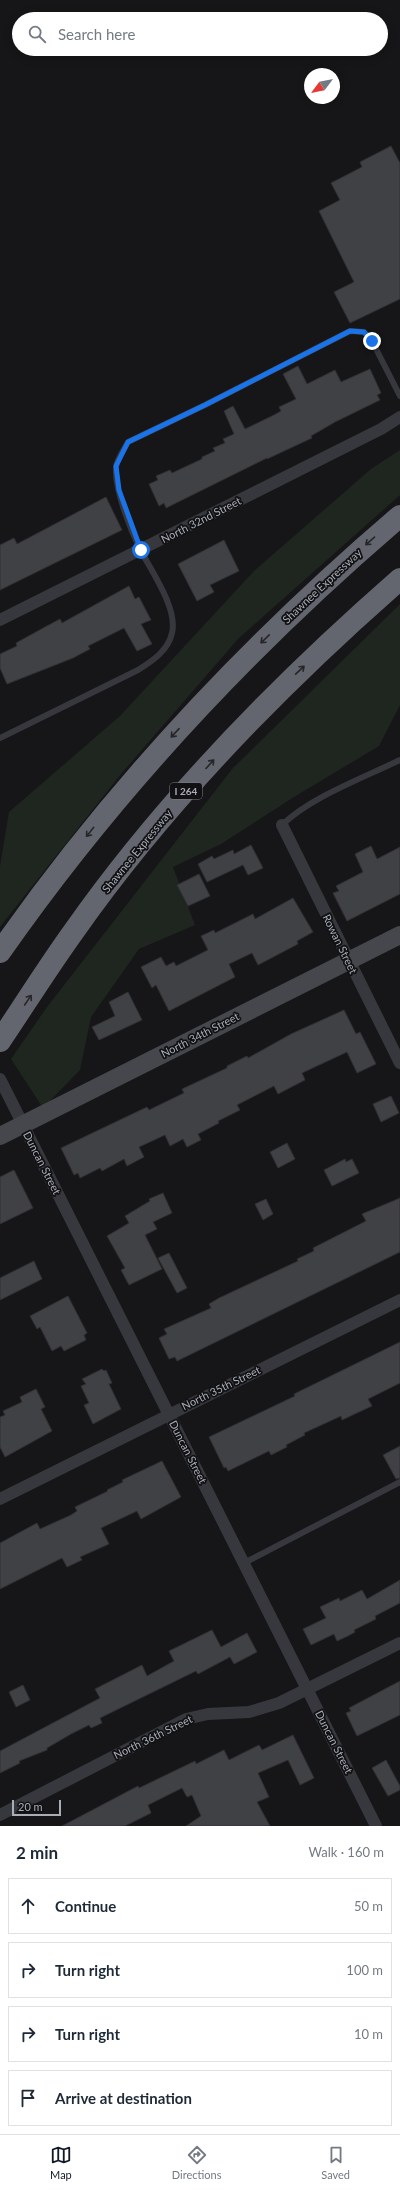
<!DOCTYPE html>
<html lang="en">
<head>
<meta charset="utf-8">
<style>
	:root { --surface:#fff; --page:#f2f2f3; --text:#1f2937; --muted:#747a83; --line:#e0e1e3; --accent:#111827 }
	body { margin:0; font-family:Lato,sans-serif; background:var(--page); color:var(--text) }
	.compass { position:absolute; left:304px; top:68px; width:36px; height:36px; border-radius:50%; background:var(--surface); box-shadow:0 2px 10px #0003; rotate:238deg }
	.scale { position:absolute; left:12px; bottom:10px; width:49px; box-sizing:border-box; padding-left:4px; border:2px solid #a8adb8; border-top:0; font-size:11px; line-height:14px; white-space:nowrap; color:#a8adb8; -webkit-text-stroke:3px #111113; paint-order:stroke }
	.stop { position:absolute; width:12px; height:12px; margin:-9px; border:3px solid #1a73e8; border-radius:50%; background:#fff }
	.stop.end { background:#1a73e8; border-color:#fff; box-shadow:0 1px 4px #0008 }
	.list { margin:0; padding:0; list-style:none }
	h2 { display:flex; justify-content:space-between; align-items:center; height:52px; margin:0; padding:0 16px; font-size:17px }
	h2 small { font-size:13px; font-weight:400; color:var(--muted) }
	.list li { display:grid; grid-template-columns:26px 1fr auto; gap:12px; align-items:center; box-sizing:border-box; height:56px; margin:0 8px 8px; padding:0 8px; border:1px solid var(--line); border-radius:0px }
	.list b { display:block; font-size:15px; white-space:nowrap }
	.list em { font-size:13px; font-style:normal; color:var(--muted) }
	.icon { flex:none; width:22px; height:22px; fill:none; stroke:currentColor; stroke-width:2; stroke-linecap:round; stroke-linejoin:round }
	.map { position:relative; flex:none; width:400px; height:1826px; overflow:hidden }
	.search { position:absolute; background:var(--surface); box-shadow:0 2px 10px #0003; left:12px; right:12px; top:12px; height:44px; display:flex; align-items:center; gap:10px; box-sizing:border-box; padding:0 14px; border-radius:22px; color:var(--muted); font-size:15px }
	.sheet { height:308px; background:var(--surface) }
	nav { display:flex; justify-content:space-around; align-items:center; box-sizing:border-box; height:56px; border-top:1px solid var(--line); background:var(--surface); font-size:11px; color:var(--muted) }
	nav a { display:grid; justify-items:center; gap:2px }
	nav .on { color:var(--accent) }
	.map>svg:first-child { display:block }
</style>
</head>
<body>
<div class="map">
<svg width="400" height="1826" viewBox="0 0 400 1826">
	<rect width="100%" height="100%" fill="#161618"/>
	<g fill="#1e261f">
		<polygon points="400,450 400,495 238,639 121,774 0,927 0,866 9,812 120,716 254,571 371,469"/>
		<polygon points="400,604 400,705 379,746 294,797 221,844 173,867 195,925 139,949 91,1017 80,1070 43,1108 11,1059 47,1007 233,768"/>
	</g>
	<g fill="#404145" stroke="#303034">
		<polygon points="391,146 400,163 400,299 350,323 334,292 354,282 319,211 340,200 331,183 362,167 360,162"/>
		<polygon points="298,366 307,384 335,370 341,382 370,369 381,393 377,395 380,400 335,422 311,436 312,438 267,459 267,458 166,508 164,503 159,506 149,484 158,480 156,476 170,470 172,473 202,459 202,457 215,451 213,448 225,443 223,439 234,434 224,411 233,406 245,429 274,415 281,411 279,407 296,399 283,374"/>
		<polygon points="106,497 122,530 0,590 0,545 14,538 17,544"/>
		<polygon points="224,540 239,571 210,585 214,592 197,601 178,564"/>
		<polygon points="129,586 135,599 139,597 151,620 141,624 152,644 137,651 124,628 88,646 90,649 73,658 7,684 0,668 0,654 17,646 16,643 45,627 60,619 62,623"/>
		<polygon points="251,845 263,868 248,875 243,865 207,882 198,864 212,856 214,859 233,850 234,854"/>
		<polygon points="371,846 377,859 400,847 400,894 347,921 333,893 339,891 336,886 363,872 355,854"/>
		<polygon points="199,874 210,896 188,906 177,885"/>
		<polygon points="293,898 313,932 297,941 298,944 258,965 252,953 229,964 235,977 169,1011 156,985 152,988 141,967 161,957 166,966 174,962 176,966 208,950 201,936 214,930 215,933 253,914 255,919"/>
		<polygon points="128,992 142,1020 99,1040 92,1027 115,1016 109,1002"/>
		<polygon points="344,1010 356,1034 360,1032 376,1064 357,1073 347,1052 302,1073 305,1080 278,1094 274,1086 237,1105 240,1110 218,1121 219,1123 198,1134 201,1140 187,1147 183,1139 170,1146 165,1135 139,1147 144,1157 127,1166 124,1159 102,1171 100,1168 80,1178 78,1173 74,1175 61,1148 147,1107 149,1110 184,1093 182,1089 227,1068 227,1066 247,1056 248,1058 291,1034"/>
		<polygon points="391,1096 399,1113 381,1122 373,1104"/>
		<polygon points="287,1143 295,1159 278,1168 270,1152"/>
		<polygon points="345,1159 346,1162 352,1159 359,1173 332,1186 324,1170"/>
		<polygon points="14,1170 33,1208 0,1224 0,1177"/>
		<polygon points="163,1193 172,1213 153,1222 157,1229 145,1235 162,1269 129,1285 121,1270 125,1268 107,1236 129,1223 125,1216 150,1201 149,1199"/>
		<polygon points="400,1198 400,1252 177,1361 175,1357 169,1359 159,1338 167,1334 164,1329 211,1308 209,1304 219,1298 298,1261 297,1259 314,1251 313,1248 366,1221 362,1214"/>
		<polygon points="266,1199 273,1214 263,1220 255,1204"/>
		<polygon points="169,1253 187,1288 177,1293 158,1258"/>
		<polygon points="34,1261 42,1279 0,1300 0,1278"/>
		<polygon points="68,1296 87,1333 84,1335 86,1340 64,1351 61,1346 52,1351 40,1327 37,1329 30,1316"/>
		<polygon points="400,1342 400,1383 368,1399 372,1406 342,1420 341,1416 304,1433 305,1435 286,1445 287,1447 271,1455 269,1451 228,1471 226,1467 224,1468 209,1437 295,1396 294,1394"/>
		<polygon points="102,1369 104,1371 106,1370 112,1383 109,1384 121,1409 93,1424 84,1405 89,1403 81,1386 86,1384 82,1379"/>
		<polygon points="36,1389 45,1407 41,1409 52,1431 5,1457 0,1447 0,1417 5,1415 3,1411 22,1402 20,1397"/>
		<polygon points="400,1446 400,1478 396,1479 383,1455"/>
		<polygon points="162,1461 181,1497 141,1519 137,1511 101,1528 109,1544 80,1557 82,1560 67,1567 62,1558 0,1589 0,1543 37,1523 40,1529 71,1515 77,1511 75,1507 108,1491 107,1490 123,1482 122,1480"/>
		<polygon points="400,1580 400,1603 375,1616 376,1619 354,1630 355,1632 348,1636 337,1641 334,1634 311,1645 303,1629 326,1618 320,1607 339,1598 340,1601 362,1590 367,1599"/>
		<polygon points="212,1630 221,1647 247,1633 257,1652 234,1664 230,1657 198,1674 196,1671 100,1718 102,1723 91,1728 89,1725 71,1734 47,1748 47,1750 19,1761 20,1763 0,1773 0,1751 100,1698 95,1689 142,1665 147,1676 174,1661 169,1651"/>
		<polygon points="400,1681 400,1715 357,1736 346,1713 351,1711 349,1708"/>
		<polygon points="23,1685 30,1700 16,1707 9,1692"/>
		<polygon points="293,1735 314,1778 300,1785 288,1760 258,1773 269,1797 257,1802 270,1826 186,1826 201,1816 192,1795 187,1797 182,1788 148,1805 151,1813 125,1826 62,1826 138,1786 139,1788 195,1761 196,1764 224,1750 229,1760 259,1745 262,1750"/>
		<polygon points="386,1760 400,1786 400,1790 388,1796 372,1768"/>
	</g>
	<g fill="none" stroke-linecap="round" stroke-linejoin="round">
		<g stroke="#37383d" stroke-width="6">
			<path d="M 0,738 L 138,670 C 152,661 168,651 172,633 C 178,609 152,572 141,551 C 131,531 114,489 116,467 C 117,459 124,449 128,442 L 205,405 L 350,331 L 364,332 L 372,341 L 400,396"/>
			<path d="M 282,825 C 311,797 363,778 400,760"/>
			<polyline points="244,1563 400,1482"/>
		</g>
		<g stroke="#37383d" stroke-width="12">
			<polyline points="0,620 381,429 400,417"/>
			<polyline points="282,825 400,1063"/>
			<polyline points="0,1079 376,1826"/>
			<polyline points="0,1499 400,1300"/>
			<polyline points="0,1815 186,1719 208,1714 249,1712 279,1703 400,1643"/>
		</g>
		<polyline stroke="#45474d" stroke-width="18" points="0,1136 400,935"/>
		<g stroke="#63666e" stroke-width="22">
			<path d="M 0,952 C 114,789 249,645 400,516"/>
			<path d="M 0,1041 C 25,1004 48,967 74,931 C 166,800 280,684 400,579"/>
		</g>
	</g>
	<defs><path id="oneway-shaft" d="M-6 0H5M1.5-3L5.5 0L1.5 3" fill="none" stroke-width="1.6" stroke-linecap="round" stroke-linejoin="round"/></defs>
	<g stroke="#26262a">
		<use href="#oneway-shaft" transform="translate(370 541) rotate(139)"/>
		<use href="#oneway-shaft" transform="translate(265 639) rotate(136)"/>
		<use href="#oneway-shaft" transform="translate(300 670) rotate(-43)"/>
		<use href="#oneway-shaft" transform="translate(175 733) rotate(133)"/>
		<use href="#oneway-shaft" transform="translate(210 764) rotate(-48)"/>
		<use href="#oneway-shaft" transform="translate(90 832) rotate(128)"/>
		<use href="#oneway-shaft" transform="translate(28 1000) rotate(-56)"/>
	</g>
	<g fill="none" stroke-linecap="round" stroke-linejoin="round">
		<polyline stroke="#1a73e8" stroke-width="5" points="141,550 119,490 116,466 128,442 205,405 350,331 364,332 372,341"/>
	</g>
	<g text-anchor="middle" stroke-width="3.5" stroke-linejoin="round" paint-order="stroke">
		<rect fill="#111113" stroke="#7b7e86" stroke-width="1" x="170" y="783" width="32" height="16" rx="3"/>
		<g font-size="10" font-weight="bold" fill="#a8adb8">
			<text x="186" y="795">I 264</text>
		</g>
		<g font-size="11" fill="#a8adb8" stroke="#111113">
			<text transform="translate(201 520) rotate(-27)" y="4">North 32nd Street</text>
			<text transform="translate(322 586) rotate(-43)" y="4">Shawnee Expressway</text>
			<text transform="translate(137 851) rotate(-51)" y="4">Shawnee Expressway</text>
			<text transform="translate(340 944) rotate(64)" y="4">Rowan Street</text>
			<text transform="translate(200 1035) rotate(-27)" y="4">North 34th Street</text>
			<text transform="translate(42 1163) rotate(63)" y="4">Duncan Street</text>
			<text transform="translate(221 1388) rotate(-26)" y="4">North 35th Street</text>
			<text transform="translate(188 1452) rotate(63)" y="4">Duncan Street</text>
			<text transform="translate(153 1737) rotate(-26)" y="4">North 36th Street</text>
			<text transform="translate(334 1742) rotate(63)" y="4">Duncan Street</text>
		</g>
	</g>
</svg>
<svg class="compass" viewBox="-18 -18 36 36"><path d="M0-13l5 13h-10z" fill="#e53935"/><path d="M0 13l5-13h-10z" fill="#747a83"/></svg>
<div class="scale">20 m</div>
<div class="stop" style="left:141px;top:550px"></div>
<div class="stop end" style="left:372px;top:341px"></div>
<div class="search"><svg class="icon" aria-label="search" viewBox="0 0 24 24"><circle cx="10" cy="10" r="6"/><path d="M15 15l6 6"/></svg>Search here</div>
</div>
<section class="sheet">
<h2>2 min<small>Walk · 160 m</small></h2>
<ul class="list">
<li><svg class="icon" aria-label="ahead" viewBox="0 0 24 24"><path d="M12 20V5M6 11l6-6 6 6"/></svg><div><b>Continue</b></div><em>50 m</em></li>
<li><svg class="icon" aria-label="right" viewBox="0 0 24 24"><path d="M7 20v-9h11M14 6l5 5-5 5"/></svg><div><b>Turn right</b></div><em>100 m</em></li>
<li><svg class="icon" aria-label="right" viewBox="0 0 24 24"><path d="M7 20v-9h11M14 6l5 5-5 5"/></svg><div><b>Turn right</b></div><em>10 m</em></li>
<li><svg class="icon" aria-label="arrive" viewBox="0 0 24 24"><path d="M6 21V4h12l-3 4 3 4H6"/></svg><div><b>Arrive at destination</b></div></li>
</ul>
</section>
<nav>
<a class="on"><svg class="icon" aria-label="map" viewBox="0 0 24 24"><path d="M3 6l6-2 6 2 6-2v14l-6 2-6-2-6 2zM9 4v14M15 6v14"/></svg>Map</a>
<a><svg class="icon" aria-label="directions" viewBox="0 0 24 24"><path d="M12 3l9 9-9 9-9-9zM9 14v-3h6M13 9l2 2-2 2"/></svg>Directions</a>
<a><svg class="icon" aria-label="saved" viewBox="0 0 24 24"><path d="M7 4h10v16l-5-4-5 4z"/></svg>Saved</a>
</nav>
</body>
</html>
